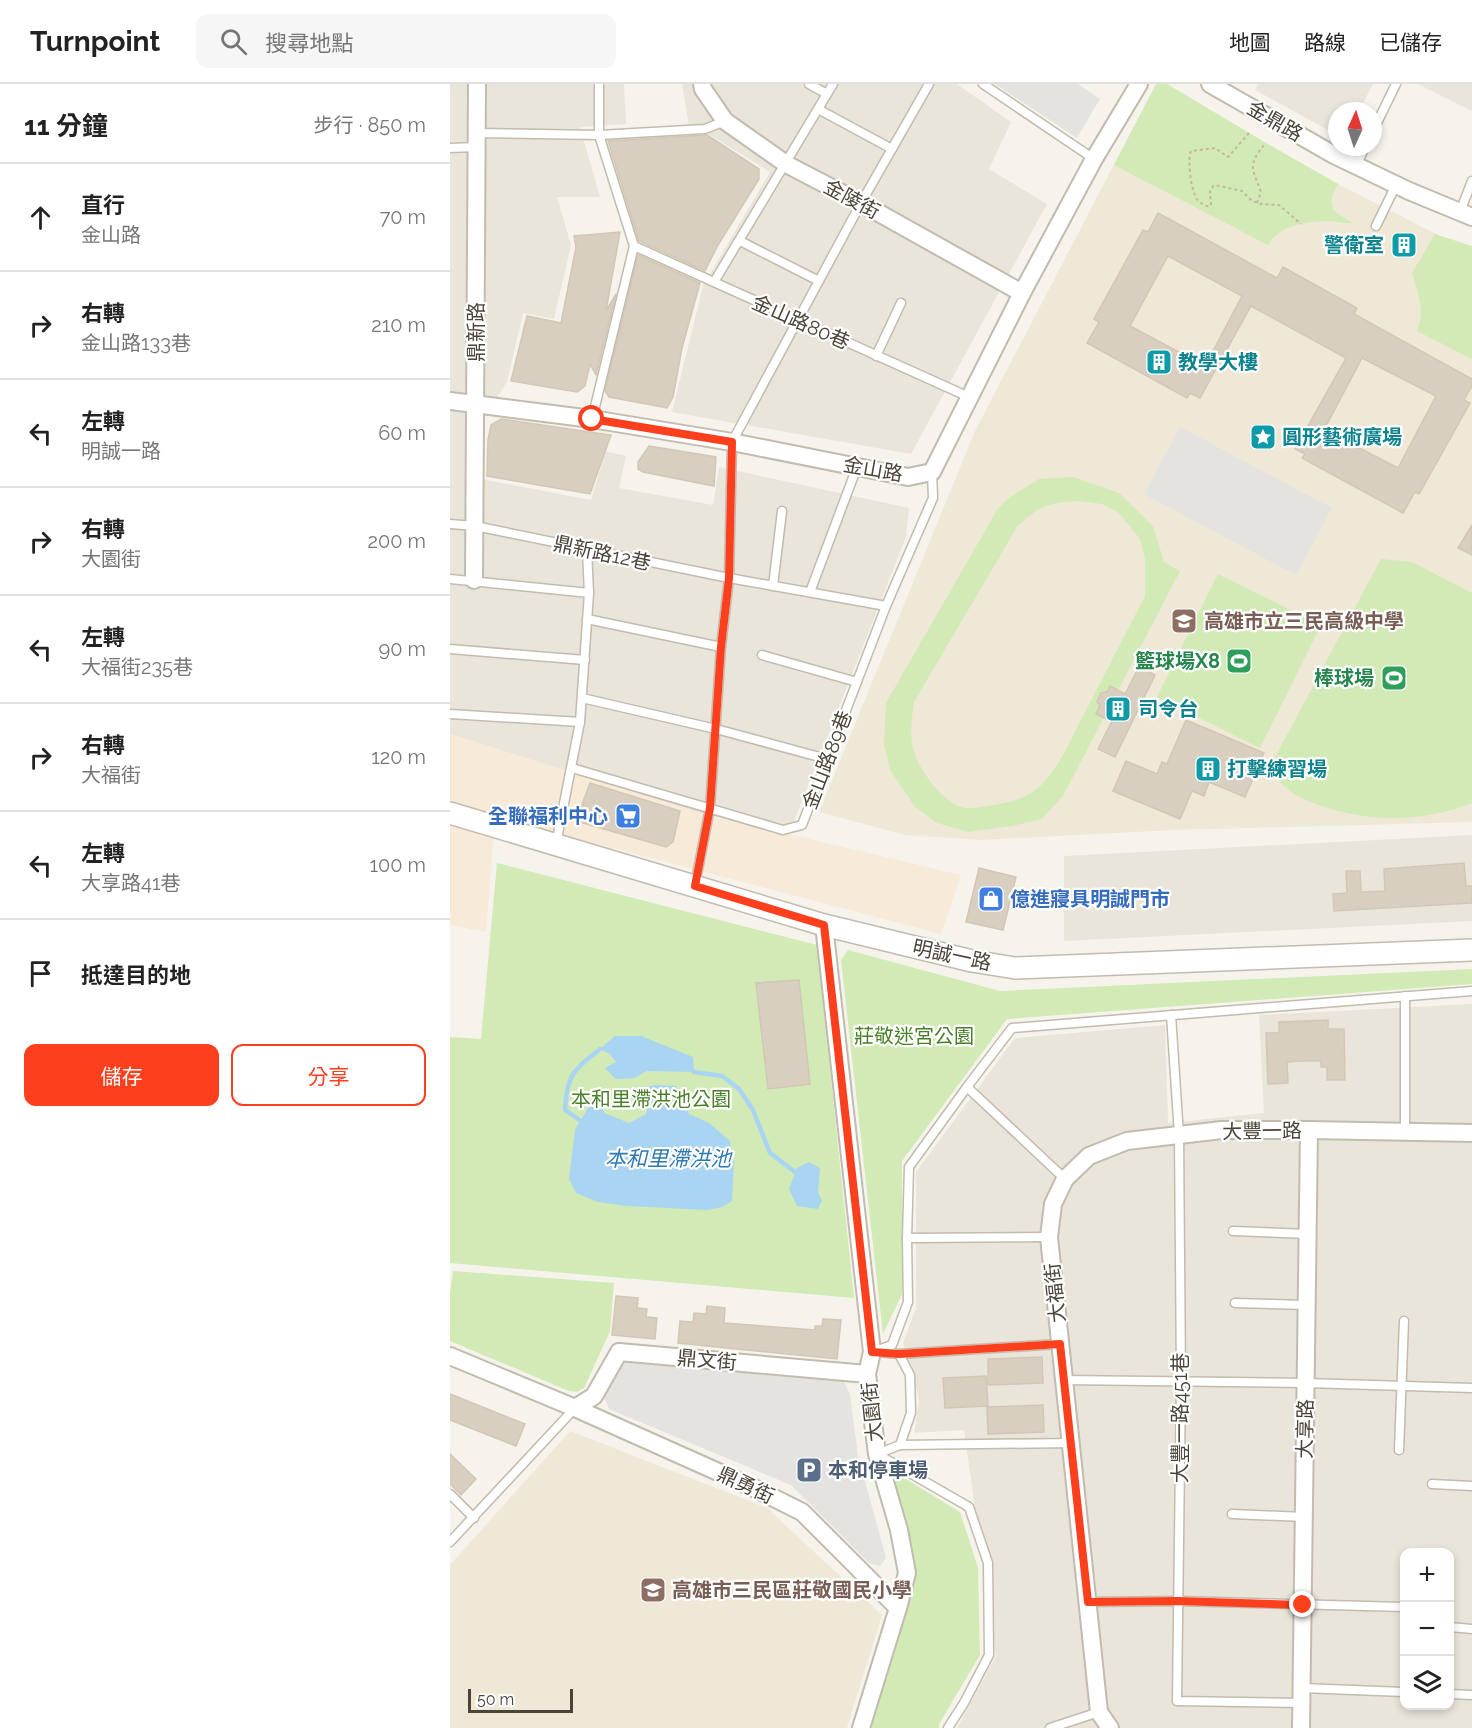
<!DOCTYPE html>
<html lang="zh-TW">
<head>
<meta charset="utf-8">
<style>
	:root { --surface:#fff; --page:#f6f6f6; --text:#222; --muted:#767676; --line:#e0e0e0; --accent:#fc3f1d }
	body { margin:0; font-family:Raleway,"Noto Sans TC",sans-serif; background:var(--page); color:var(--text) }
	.controls { position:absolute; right:18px; bottom:18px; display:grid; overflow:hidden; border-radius:12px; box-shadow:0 3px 9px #0003 }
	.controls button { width:54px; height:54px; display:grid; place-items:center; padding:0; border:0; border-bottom:2px solid var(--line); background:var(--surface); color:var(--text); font:30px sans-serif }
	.compass { position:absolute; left:878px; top:18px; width:54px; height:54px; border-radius:50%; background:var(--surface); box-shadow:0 3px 9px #0003; rotate:3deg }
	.scale { position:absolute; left:18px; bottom:15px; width:105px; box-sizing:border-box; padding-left:6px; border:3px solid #4b4439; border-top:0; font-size:16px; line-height:21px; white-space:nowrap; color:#4b4439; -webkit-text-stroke:4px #fff; paint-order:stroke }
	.stop { position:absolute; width:18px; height:18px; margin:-14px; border:4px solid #fc3f1d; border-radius:50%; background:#fff }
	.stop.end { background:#fc3f1d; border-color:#fff; box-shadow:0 2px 6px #0008 }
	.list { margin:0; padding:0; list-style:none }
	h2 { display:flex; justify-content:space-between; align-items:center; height:78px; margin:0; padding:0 24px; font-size:26px }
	h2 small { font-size:20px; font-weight:400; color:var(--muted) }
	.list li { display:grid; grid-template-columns:39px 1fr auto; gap:18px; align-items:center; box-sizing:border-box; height:108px; padding:0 24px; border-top:2px solid var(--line) }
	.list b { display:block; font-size:22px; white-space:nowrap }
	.list p { margin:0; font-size:20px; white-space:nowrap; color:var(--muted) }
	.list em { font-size:20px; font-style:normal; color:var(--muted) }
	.actions { display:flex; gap:12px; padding:18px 24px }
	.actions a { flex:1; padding:14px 0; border:2px solid var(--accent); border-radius:12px; text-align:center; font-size:21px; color:var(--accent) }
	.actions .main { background:var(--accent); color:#fff }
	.icon { flex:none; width:33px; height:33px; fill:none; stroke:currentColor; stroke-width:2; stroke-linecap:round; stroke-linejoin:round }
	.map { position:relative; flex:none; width:1022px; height:1644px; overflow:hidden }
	header { display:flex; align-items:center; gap:36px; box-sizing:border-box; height:84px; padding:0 30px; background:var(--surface); border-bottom:2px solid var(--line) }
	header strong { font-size:28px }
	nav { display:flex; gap:33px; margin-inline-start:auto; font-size:21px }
	.search { width:420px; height:54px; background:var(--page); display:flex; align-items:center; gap:15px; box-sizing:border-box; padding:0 21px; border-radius:12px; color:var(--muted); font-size:22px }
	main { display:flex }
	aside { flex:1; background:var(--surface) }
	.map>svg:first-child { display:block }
</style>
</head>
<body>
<header>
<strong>Turnpoint</strong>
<div class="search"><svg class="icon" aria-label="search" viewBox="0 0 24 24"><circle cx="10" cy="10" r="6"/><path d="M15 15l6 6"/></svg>搜尋地點</div>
<nav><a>地圖</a><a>路線</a><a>已儲存</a></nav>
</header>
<main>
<aside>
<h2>11 分鐘<small>步行 · 850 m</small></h2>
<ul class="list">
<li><svg class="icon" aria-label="ahead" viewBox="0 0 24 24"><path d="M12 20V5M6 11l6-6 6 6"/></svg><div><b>直行</b><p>金山路</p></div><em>70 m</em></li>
<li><svg class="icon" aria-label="right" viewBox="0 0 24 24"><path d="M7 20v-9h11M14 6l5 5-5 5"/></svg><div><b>右轉</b><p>金山路133巷</p></div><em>210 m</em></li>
<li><svg class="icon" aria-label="left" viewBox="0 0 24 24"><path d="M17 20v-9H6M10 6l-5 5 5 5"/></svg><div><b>左轉</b><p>明誠一路</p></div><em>60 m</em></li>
<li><svg class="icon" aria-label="right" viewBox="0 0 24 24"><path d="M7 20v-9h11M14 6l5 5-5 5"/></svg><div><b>右轉</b><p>大園街</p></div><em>200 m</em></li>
<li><svg class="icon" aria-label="left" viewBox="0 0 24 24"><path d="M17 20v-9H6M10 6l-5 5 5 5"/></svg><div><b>左轉</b><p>大福街235巷</p></div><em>90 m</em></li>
<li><svg class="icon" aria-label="right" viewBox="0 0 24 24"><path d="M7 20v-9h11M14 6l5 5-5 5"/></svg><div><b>右轉</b><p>大福街</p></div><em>120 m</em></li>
<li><svg class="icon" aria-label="left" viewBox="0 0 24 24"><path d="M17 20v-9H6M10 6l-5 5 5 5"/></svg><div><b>左轉</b><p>大享路41巷</p></div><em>100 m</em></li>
<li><svg class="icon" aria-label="arrive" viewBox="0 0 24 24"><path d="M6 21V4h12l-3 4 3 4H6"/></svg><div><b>抵達目的地</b></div></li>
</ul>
<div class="actions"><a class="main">儲存</a><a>分享</a></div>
</aside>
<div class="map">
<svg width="1022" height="1644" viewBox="0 0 1022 1644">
	<rect width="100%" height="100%" fill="#f6f3ec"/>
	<g fill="#eae5da" fill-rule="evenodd">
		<polygon points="0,0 174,0 176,40 130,43 150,113 107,113 121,161 104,235 73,229 57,298 34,333 32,395 141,416 156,367 176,372 169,404 263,421 269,383 459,424 456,453 339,750 246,728 0,650"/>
		<polygon points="232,0 507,0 561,38 539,85 597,120 461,370 222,328 253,202 320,88 255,48 239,41"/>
		<polygon points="808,0 923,0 909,27 887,27 887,51 805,6"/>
		<polygon points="968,0 1022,0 1022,27"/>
		<polygon points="1022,751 1022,837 614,857 614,772"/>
		<path d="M 1022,920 L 1022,1644 L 507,1644 L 546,1572 L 514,1346 L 464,1349 L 469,1317 L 462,1283 L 453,1259 L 466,1224 L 466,1088 L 565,954 L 715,941 L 718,1039 L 814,1029 L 809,931 ZM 954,1468 L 1000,1468 L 1000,1622 L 954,1622 Z"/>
	</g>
	<polygon fill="#f7ead8" points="0,650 246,728 511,791 491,850 45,733 36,848 0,841"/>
	<g fill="#efe8d6">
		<polygon points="706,0 717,0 816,59 888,100 992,153 1022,163 1022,738 723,746 531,756 455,751 369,728 525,347"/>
		<polygon points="120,1347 317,1424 432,1531 397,1644 0,1644 0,1481"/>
	</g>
	<g fill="#d2eab5" fill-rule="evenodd">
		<path d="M 706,0 L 717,0 L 816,59 L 888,100 C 875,124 882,127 903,139 C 894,140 884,137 874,137 C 853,138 829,142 818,161 L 664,81 Z"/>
		<path d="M 985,150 L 1022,162 L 1022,275 L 967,247 C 975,227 968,209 962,189 Z"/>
		<path d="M 623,393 L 669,409 L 703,442 L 714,478 L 730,487 L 613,712 L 592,735 L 562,742 L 518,748 L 487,739 L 465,723 L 440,686 L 434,660 L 436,619 L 547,426 L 559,414 L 589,395 ZM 629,417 L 652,420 L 669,429 L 690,455 L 695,474 L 695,512 L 612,673 C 594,703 580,716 544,721 C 535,722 525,725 516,724 C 492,721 466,682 462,660 C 460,645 462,633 464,618 L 567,443 C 588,422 600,418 629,417 Z"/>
		<path d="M 931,475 L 962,478 L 1022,509 L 1022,719 C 999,728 975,733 950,734 C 917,736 845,723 826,693 C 824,689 823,683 822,679 Z"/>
		<polygon points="768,490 871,541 810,664 707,613"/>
		<polygon points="47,779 367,861 404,1214 0,1179 0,953 31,955"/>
		<polygon points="398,866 550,907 1022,885 1022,900 557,935 452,1077 452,1210 433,1250 391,876"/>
		<polygon points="3,1187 164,1199 160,1247 134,1304 127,1308 119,1307 0,1257 0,1210"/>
		<polygon points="436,1383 510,1428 528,1484 530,1571 489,1640 489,1644 421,1644 466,1494"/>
	</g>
	<g fill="#e5e3e0">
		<polygon points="545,0 628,0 650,15 627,54"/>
		<polygon points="730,343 882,424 846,491 694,410"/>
		<polygon points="173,1278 394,1298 400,1310 408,1372 436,1474 430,1482 419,1479 341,1401 159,1325 154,1314 167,1286"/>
	</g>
	<g fill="#a9d4f2">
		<polygon points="165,952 191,952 243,973 244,988 197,987 184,994 166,995 155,984 166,978 160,970 150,965"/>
		<polygon points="205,1001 226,1002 232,1013 239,1030 259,1039 280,1057 284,1080 282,1117 272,1123 258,1126 176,1122 148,1118 126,1109 119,1095 125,1046 150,1004 154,1029 179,1039 196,1030 199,1017 189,1013 190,1004"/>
		<polygon points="359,1078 370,1084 368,1108 372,1117 368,1125 347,1122 339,1105 347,1084"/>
	</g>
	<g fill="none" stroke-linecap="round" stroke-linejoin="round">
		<g stroke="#a9d4f2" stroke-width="4.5">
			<polyline points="244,988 272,992 289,1005 303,1026 320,1069 345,1088"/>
			<path d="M 131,1037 L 115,1026 C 117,990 123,987 150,965"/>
		</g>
	</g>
	<g fill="#d8cfc1" stroke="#d3c7b4" stroke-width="1.5" fill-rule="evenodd">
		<polygon points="257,51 309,85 309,95 268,161 255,187 189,157 158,57"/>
		<path d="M 708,129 L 827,194 L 833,183 L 907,224 L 904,230 L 1022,295 L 1022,302 L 1014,316 L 1020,319 L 969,410 L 965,408 L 953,429 L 852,374 L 855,370 L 845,365 L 896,274 L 801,222 L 750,314 L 740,309 L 737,314 L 637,259 L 649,238 L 644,235 L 693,146 L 698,148 ZM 718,172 L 792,212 L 755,282 L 680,242 ZM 912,274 L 986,312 L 948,384 L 874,346 Z"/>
		<polygon points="170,148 156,227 166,210 146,291 140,280 135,302 127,308 61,297 77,232 111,239 126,163 124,152"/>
		<polygon points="188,171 250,199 232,264 223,313 217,324 159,313 155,307"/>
		<polygon points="51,335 161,351 140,410 37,392 38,356 41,341"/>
		<polygon points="199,362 266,373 264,402 193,388 188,385 188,378"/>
		<polygon points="1022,441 1022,471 1008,464"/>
		<polygon points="689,583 705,591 665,673 648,665 662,637 646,630 650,621 647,618 651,609 657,608 660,602 675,610"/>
		<polygon points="736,636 814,669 795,713 759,698 754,712 742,707 730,735 663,707 676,677 707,690 712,678 717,680"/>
		<polygon points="140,699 230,727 223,758 216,763 126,737"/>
		<polygon points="1014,779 1016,802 1022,802 1022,819 884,827 883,810 897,809 896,787 910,787 911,808 935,807 934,785"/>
		<polygon points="529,784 566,793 553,846 516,838"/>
		<polygon points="349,896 360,1000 318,1005 306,899"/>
		<polygon points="878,936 878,945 894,945 895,996 877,996 877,983 871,983 871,977 849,977 837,978 838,999 818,1000 816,949 829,949 829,938"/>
		<polygon points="166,1212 188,1214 187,1224 197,1225 196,1233 207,1234 205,1255 162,1251"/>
		<polygon points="257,1222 275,1224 274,1239 365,1246 365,1242 372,1242 373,1235 391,1236 387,1275 228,1259 230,1237 243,1238 244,1229 256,1230"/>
		<polygon points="592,1273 593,1299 538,1301 538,1275"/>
		<polygon points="536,1292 538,1322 495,1324 493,1294"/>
		<polygon points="0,1310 75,1340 66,1362 0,1336"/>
		<polygon points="593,1321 594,1348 538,1350 537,1323"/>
		<polygon points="0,1370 26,1395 11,1411 0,1400"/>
	</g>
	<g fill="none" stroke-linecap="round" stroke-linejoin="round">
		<g stroke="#c2bbae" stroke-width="11">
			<g id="service">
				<polyline points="149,0 149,51 184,162"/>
				<polyline points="359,0 377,10"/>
				<polyline points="533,0 644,75"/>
				<polyline points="368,25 442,65"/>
				<polyline points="923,47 946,0"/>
				<polyline points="27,49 149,51 255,45 275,37"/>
				<polyline points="0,64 27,63"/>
				<polyline points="906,82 915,63"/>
				<polyline points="1010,128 1022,97"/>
				<polyline points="926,142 946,101"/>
				<polyline points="290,157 369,197"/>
				<polyline points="184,162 519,313"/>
				<polyline points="264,198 383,0"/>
				<polyline points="426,272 451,219"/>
				<polyline points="142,335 184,162"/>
				<polyline points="0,440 25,442 279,494 436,522"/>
				<polyline points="0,495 139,509"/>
				<polyline points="323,502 332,427"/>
				<polyline points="360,508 407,383"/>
				<polyline points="137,535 271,563"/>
				<polyline points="0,565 135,576"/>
				<polyline points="312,571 407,598"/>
				<polyline points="132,614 266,645 377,675"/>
				<polyline points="0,630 130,638"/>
				<polyline points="122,684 333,746 352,741 436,522 483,414 482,388"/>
				<polyline points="106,760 130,638 139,509 137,466"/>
				<polyline points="245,801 260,724 271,563 279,494 282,358 411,119 479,0"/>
				<polyline points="955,912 955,1048"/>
				<polyline points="721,931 729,1051 731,1297 727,1617 851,1619"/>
				<polyline points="517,1003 615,1095"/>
				<polyline points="783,1147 858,1150"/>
				<polyline points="457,1154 599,1153"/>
				<polyline points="785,1219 857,1221"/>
				<polyline points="422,1268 442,1261 458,1218 457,1154 459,1083 517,1003 562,944 1022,907"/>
				<polyline points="428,1268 449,1270 610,1260"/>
				<polyline points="449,1270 460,1291 461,1329 450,1361 427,1370 519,1423 538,1479 539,1571 514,1619 498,1644"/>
				<polyline points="614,1296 856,1299 1022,1304"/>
				<polyline points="450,1361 621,1359"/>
				<polyline points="949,1366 954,1237"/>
				<polyline points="982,1400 1022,1402"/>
				<polyline points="0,1410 24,1434"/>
				<polyline points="782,1430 854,1433"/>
				<polyline points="0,1458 125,1324"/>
				<polyline points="638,1518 728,1517 954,1523"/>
				<polyline points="1000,1543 1022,1545"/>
				<polyline points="852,1604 954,1608"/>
				<polyline points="1000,1610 1022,1611"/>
				<polyline points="600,1644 649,1628"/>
			</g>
		</g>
		<g stroke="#c2bbae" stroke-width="20">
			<g id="minor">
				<polyline points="252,0 253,5 275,37 336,80 411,119 572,209"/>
				<polyline points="760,0 884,71 959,107 1022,133"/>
				<polyline points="0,317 142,335 282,358 458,393 482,388 572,209 644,75 689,0"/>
				<polyline points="24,496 27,0"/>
				<polyline points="374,841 422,1268 417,1290 427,1370 449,1446 457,1489 448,1524"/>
				<polyline points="0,1272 125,1324 304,1404 352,1428 448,1524 411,1644"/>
				<polyline points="125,1324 144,1312 169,1268 417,1290"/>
				<polyline points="660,1644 649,1628 599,1153 603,1120 615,1095 639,1072 677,1057 772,1046 859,1046 1022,1049"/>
				<polyline points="851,1644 859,1046"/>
			</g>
		</g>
		<g stroke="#c2bbae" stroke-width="24">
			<polyline id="tertiary" points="0,729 374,841 522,877 565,884 1022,866"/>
		</g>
		<g stroke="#c4b79f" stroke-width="2" stroke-dasharray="3 3" stroke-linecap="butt">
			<path d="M 799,49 L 778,73 L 765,64 L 741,67 C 737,75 741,107 747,115 C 750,119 754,121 759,123 L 761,120 C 761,112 757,106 765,101 L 792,107 L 802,117 L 811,120 L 829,121 L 851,140"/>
			<path d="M 807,119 L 811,108 C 802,83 797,81 816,59"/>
		</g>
		<use href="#service" stroke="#fff" stroke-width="8"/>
		<use href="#minor" stroke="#fff" stroke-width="16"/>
		<use href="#tertiary" stroke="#fff" stroke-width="21"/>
	</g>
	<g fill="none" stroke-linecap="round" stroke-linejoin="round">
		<polyline stroke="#fc3f1d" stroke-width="8" points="142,335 282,358 279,494 271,563 260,724 245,802 374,841 422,1268 449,1270 610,1260 638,1518 728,1517 853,1521"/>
	</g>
	<defs>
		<g id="building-square" transform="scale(1.35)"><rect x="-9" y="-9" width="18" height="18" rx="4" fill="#0f9aa8" stroke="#fff"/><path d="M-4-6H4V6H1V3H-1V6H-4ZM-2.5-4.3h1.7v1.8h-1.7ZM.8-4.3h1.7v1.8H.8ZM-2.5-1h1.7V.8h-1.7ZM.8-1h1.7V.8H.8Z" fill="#fff"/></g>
		<g id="sight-square" transform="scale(1.35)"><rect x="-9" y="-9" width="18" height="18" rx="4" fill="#0f9aa8" stroke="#fff"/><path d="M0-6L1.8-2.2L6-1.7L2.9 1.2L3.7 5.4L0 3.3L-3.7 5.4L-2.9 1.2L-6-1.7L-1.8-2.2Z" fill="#fff"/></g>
		<g id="school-square" transform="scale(1.35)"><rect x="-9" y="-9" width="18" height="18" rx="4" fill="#8d6e63" stroke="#fff"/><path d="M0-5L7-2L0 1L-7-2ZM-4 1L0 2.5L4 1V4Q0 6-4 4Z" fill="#fff"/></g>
		<g id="stadium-square" transform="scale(1.35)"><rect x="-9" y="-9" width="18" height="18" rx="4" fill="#2e9e5b" stroke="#fff"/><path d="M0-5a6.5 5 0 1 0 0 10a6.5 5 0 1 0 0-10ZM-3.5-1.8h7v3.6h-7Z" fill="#fff"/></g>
		<g id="supermarket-square" transform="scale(1.35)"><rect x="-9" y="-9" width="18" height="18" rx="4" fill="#3f7fe0" stroke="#fff"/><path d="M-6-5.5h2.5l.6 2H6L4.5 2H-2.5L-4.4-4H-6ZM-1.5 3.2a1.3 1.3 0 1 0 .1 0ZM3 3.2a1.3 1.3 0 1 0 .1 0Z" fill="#fff"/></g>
		<g id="shop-square" transform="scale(1.35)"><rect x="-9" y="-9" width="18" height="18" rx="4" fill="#3f7fe0" stroke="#fff"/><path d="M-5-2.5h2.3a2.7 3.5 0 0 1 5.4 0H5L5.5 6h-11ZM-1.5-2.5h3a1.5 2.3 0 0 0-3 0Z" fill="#fff"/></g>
		<g id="parking-square" transform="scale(1.35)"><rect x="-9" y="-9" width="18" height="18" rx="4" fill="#5c6f8a" stroke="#fff"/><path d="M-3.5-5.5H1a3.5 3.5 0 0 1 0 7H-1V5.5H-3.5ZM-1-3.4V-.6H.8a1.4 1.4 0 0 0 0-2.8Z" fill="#fff"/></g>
	</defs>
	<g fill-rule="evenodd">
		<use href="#building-square" x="954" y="161"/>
		<use href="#building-square" x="709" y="278"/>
		<use href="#sight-square" x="813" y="353"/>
		<use href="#school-square" x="734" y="537"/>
		<use href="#stadium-square" x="789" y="577"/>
		<use href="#stadium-square" x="944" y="594"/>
		<use href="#building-square" x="668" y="625"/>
		<use href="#building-square" x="758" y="685"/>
		<use href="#supermarket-square" x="178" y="732"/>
		<use href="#shop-square" x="541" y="815"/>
		<use href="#parking-square" x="359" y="1386"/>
		<use href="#school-square" x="203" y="1506"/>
	</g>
	<g text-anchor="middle" stroke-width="4.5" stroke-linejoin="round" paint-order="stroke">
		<g font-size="20" fill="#4b4439" stroke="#fff">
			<text transform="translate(825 37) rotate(30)" y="7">金鼎路</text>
			<text transform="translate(402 115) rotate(28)" y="7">金陵街</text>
			<text transform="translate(351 238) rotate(24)" y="7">金山路80巷</text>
			<text transform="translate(26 248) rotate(-90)" y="7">鼎新路</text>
			<text transform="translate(423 385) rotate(10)" y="7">金山路</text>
			<text transform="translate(152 469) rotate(12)" y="7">鼎新路12巷</text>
			<text transform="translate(377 676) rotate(-69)" y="7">金山路89巷</text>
			<text transform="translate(502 871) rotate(12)" y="7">明誠一路</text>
			<text transform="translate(812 1047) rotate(-1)" y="7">大豐一路</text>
			<text transform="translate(605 1209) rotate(-96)" y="7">大福街</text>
			<text transform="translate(257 1276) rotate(5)" y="7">鼎文街</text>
			<text transform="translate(422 1328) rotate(-96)" y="7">大園街</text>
			<text transform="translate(730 1334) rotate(-90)" y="7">大豐一路451巷</text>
			<text transform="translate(855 1345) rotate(-89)" y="7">大享路</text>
			<text transform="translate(296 1401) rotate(25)" y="7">鼎勇街</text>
		</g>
		<g font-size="20" font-weight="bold" fill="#0d838f" stroke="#fff" text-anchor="start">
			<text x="934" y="168" text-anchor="end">警衛室</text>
			<text x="728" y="285">教學大樓</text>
			<text x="832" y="360">圓形藝術廣場</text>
			<text x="688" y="632">司令台</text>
			<text x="777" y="692">打擊練習場</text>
		</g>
		<g font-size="20" font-weight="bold" fill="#785e54" stroke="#fff" text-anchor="start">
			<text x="754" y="544">高雄市立三民高級中學</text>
			<text x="222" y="1513">高雄市三民區莊敬國民小學</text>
		</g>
		<g font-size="20" font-weight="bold" fill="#27864d" stroke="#fff" text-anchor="end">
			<text x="770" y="584">籃球場X8</text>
			<text x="924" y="601">棒球場</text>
		</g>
		<g font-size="20" font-weight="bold" fill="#366cbe" stroke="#fff" text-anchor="end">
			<text x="158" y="739">全聯福利中心</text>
			<text x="560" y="822" text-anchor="start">億進寢具明誠門市</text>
		</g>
		<g font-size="20" fill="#4a7f2a" stroke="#fff">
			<text x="464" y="959">莊敬迷宮公園</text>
			<text x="201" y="1022">本和里滯洪池公園</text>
		</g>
		<g font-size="20" font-weight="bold" fill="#4e5e75" stroke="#fff" text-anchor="start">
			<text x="378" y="1393">本和停車場</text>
		</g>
		<g font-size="21" font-style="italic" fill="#2e7ab2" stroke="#fff">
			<text x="218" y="1082">本和里滯洪池</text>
		</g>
	</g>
</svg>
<div class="controls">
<button>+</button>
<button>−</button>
<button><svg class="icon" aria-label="layers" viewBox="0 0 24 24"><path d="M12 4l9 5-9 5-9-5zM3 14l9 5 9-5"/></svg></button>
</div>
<svg class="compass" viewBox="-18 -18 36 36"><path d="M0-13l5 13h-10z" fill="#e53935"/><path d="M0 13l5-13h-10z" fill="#767676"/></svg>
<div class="scale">50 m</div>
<div class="stop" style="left:142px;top:335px"></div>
<div class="stop end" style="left:853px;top:1521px"></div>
</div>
</main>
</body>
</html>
